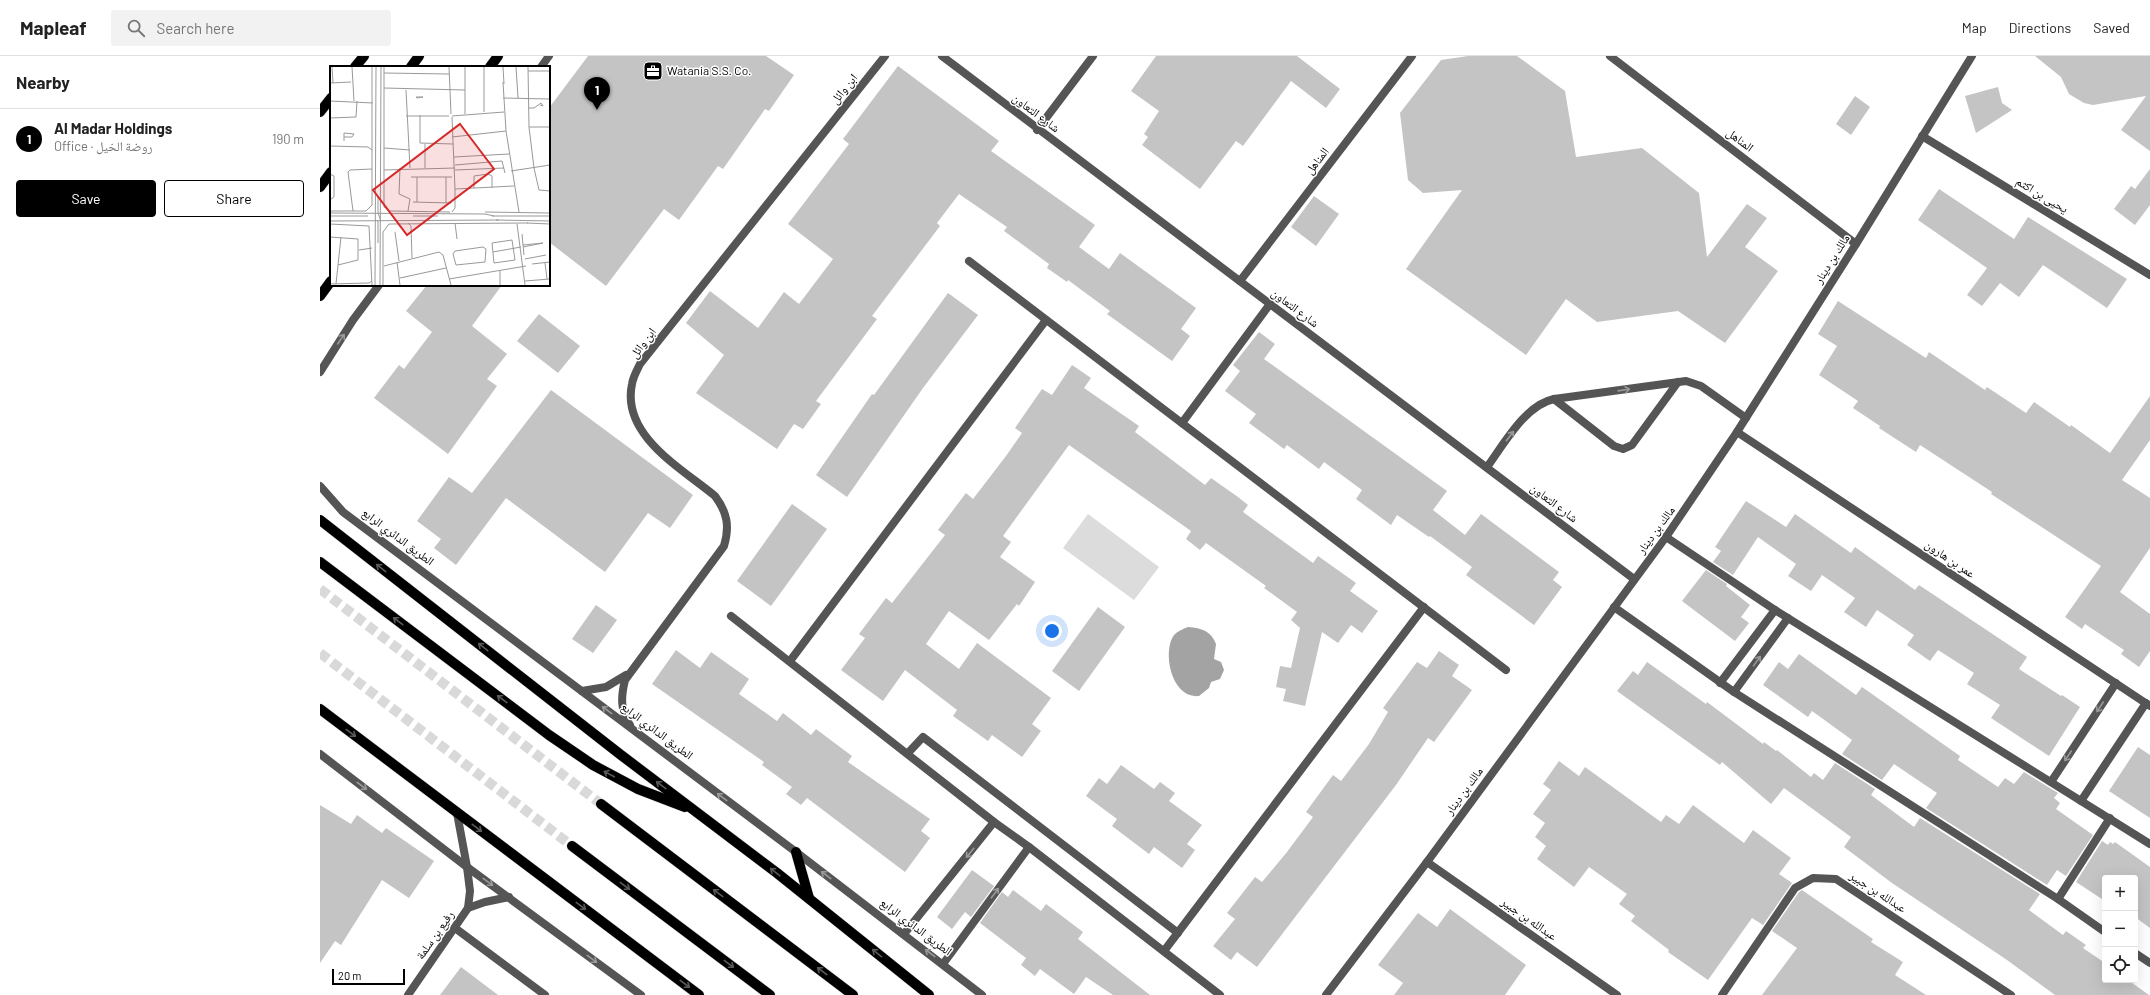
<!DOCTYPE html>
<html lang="en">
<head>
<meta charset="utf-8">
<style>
	:root { --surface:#fff; --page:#f2f2f2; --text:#222; --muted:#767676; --line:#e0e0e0; --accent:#000 }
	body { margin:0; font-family:Barlow,"Noto Naskh Arabic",sans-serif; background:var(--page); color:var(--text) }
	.controls { position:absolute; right:12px; bottom:12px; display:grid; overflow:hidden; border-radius:4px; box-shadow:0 4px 16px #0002 }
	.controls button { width:36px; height:36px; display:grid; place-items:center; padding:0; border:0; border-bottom:1px solid var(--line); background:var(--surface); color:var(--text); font:20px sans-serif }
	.scale { position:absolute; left:12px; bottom:10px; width:73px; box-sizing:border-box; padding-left:4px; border:2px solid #000; border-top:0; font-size:11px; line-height:14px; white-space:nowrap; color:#000; -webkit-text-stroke:3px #fff; paint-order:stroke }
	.you { position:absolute; left:732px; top:575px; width:14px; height:14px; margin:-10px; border:3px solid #fff; border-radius:50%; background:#1a73e8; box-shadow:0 0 0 6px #1a73e833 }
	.badge { display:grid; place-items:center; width:26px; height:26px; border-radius:50%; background:var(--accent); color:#fff; font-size:13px; font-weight:700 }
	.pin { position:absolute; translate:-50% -33px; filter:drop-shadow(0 1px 2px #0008) }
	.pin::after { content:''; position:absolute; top:21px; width:14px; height:12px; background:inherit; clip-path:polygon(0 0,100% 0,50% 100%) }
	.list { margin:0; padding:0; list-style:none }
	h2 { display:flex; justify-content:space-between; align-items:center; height:52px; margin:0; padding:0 16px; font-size:17px }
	h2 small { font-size:13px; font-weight:400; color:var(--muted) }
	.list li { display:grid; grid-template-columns:26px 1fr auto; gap:12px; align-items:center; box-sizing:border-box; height:60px; padding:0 16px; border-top:1px solid var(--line) }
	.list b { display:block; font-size:15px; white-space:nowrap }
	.list p { margin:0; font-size:13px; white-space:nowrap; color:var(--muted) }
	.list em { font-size:13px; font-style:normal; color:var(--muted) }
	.actions { display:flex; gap:8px; padding:12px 16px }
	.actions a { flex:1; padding:9px 0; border:1px solid var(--accent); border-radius:4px; text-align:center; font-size:14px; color:var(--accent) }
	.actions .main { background:var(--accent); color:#fff }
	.icon { flex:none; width:22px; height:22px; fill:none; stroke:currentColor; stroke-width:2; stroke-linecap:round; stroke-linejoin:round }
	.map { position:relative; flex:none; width:1830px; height:939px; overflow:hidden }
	header { display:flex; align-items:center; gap:24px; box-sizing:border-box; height:56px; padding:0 20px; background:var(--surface); border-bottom:1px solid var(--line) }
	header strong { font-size:19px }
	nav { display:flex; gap:22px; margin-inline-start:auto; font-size:14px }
	.search { width:280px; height:36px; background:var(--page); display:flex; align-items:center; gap:10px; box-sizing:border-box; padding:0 14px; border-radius:4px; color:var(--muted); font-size:15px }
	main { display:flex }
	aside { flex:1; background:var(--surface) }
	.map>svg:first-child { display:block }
</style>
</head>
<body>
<header>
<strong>Mapleaf</strong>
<div class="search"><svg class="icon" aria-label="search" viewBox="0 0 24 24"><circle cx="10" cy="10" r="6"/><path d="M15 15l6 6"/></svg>Search here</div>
<nav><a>Map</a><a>Directions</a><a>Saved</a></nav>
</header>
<main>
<aside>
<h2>Nearby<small></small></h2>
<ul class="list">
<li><span class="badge">1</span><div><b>Al Madar Holdings</b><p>Office · روضة الخيل</p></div><em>190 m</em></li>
</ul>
<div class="actions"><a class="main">Save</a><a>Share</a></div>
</aside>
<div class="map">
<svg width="1830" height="939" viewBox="0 0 1830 939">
	<rect width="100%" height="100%" fill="#fff"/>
	<polygon fill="#dcdcdc" points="768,458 839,511 814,544 743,492"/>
	<path fill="#a3a3a3" d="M 868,571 C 882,572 891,575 896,588 L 894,603 L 901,606 L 904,614 L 900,623 L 891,626 L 889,632 L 879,640 C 851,643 842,595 854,579 C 858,575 863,573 868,571 Z"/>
	<g fill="#c4c4c4">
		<polygon points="268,0 446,0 474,19 449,55 445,53 403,113 398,110 359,164 344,153 286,230 229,186 229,52"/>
		<polygon points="836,0 977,0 1020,33 1006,52 971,25 923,90 916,85 880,133 822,89 828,81 824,78 839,55 811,35"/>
		<polygon points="1148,0 1197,0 1245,35 1256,101 1322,92 1379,137 1387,201 1427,148 1447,162 1425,191 1458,215 1405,287 1358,255 1277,266 1246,243 1206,299 1086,213 1142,134 1103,137 1088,124 1080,57 1121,4"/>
		<polygon points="1715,0 1830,0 1830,95 1801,74 1826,40 1773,49 1764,47 1749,38 1741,21"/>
		<polygon points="578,10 679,85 671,95 775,169 759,191 789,213 800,197 876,252 861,273 870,280 852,305 787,258 790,255 748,224 747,226 727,212 729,208 684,175 687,171 639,138 617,167 620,170 552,260 557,263 496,345 501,348 483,373 474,368 457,393 376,337 404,299 366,267 390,235 438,272 464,236 479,248 513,203 468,168 529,88 523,83"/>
		<polygon points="1678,31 1682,47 1692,54 1656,77 1645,40"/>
		<polygon points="1535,40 1550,51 1531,79 1516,68"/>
		<polygon points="1830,113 1830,149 1815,169 1794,153 1811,130 1815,133"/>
		<polygon points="1619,133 1694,183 1708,161 1807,223 1787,252 1723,209 1699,241 1680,227 1662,250 1647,239 1667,212 1598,164"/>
		<polygon points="994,140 1019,158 996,190 971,171"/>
		<polygon points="107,229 182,229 152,270 187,298 167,323 177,330 128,398 54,342 79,309 84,313 112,276 86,255"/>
		<polygon points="628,237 658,259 603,332 527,441 496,419 552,338 554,339"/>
		<polygon points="1518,245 1606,302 1609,296 1665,334 1667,331 1706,357 1714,346 1750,371 1751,369 1790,397 1830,340 1830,384 1802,424 1830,442 1830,492 1800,536 1830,558 1830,595 1819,611 1801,598 1804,594 1765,568 1762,573 1745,561 1781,510 1671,438 1672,436 1600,389 1596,396 1559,372 1560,370 1533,352 1538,345 1499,319 1517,290 1498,278"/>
		<polygon points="219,258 260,290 238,317 197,285"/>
		<polygon points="939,276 955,288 944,303 1127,435 1113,454 1145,479 1161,458 1239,516 1233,524 1242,531 1214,569 1146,519 1152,511 1110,480 1109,481 1077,459 1071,469 1036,443 1042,434 1004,406 999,413 967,389 964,393 929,367 936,358 905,335 920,315 913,309"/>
		<polygon points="752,309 771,322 764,332 819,370 815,376 885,429 891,422 918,441 928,449 923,456 993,507 998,500 1036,527 1030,535 1058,555 1042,577 1031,569 1018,587 1002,576 985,650 963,645 966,633 956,631 960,610 971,612 980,572 971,564 977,556 944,532 946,530 886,487 880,494 866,483 871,475 749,389 683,480 691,486 680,501 715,526 699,550 697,548 669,584 629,555 606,588 639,613 657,587 731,642 712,668 721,675 702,701 672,679 668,685 633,660 637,654 585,614 563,645 521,614 545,582 539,578 566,542 572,547 625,479 618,474 646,437 653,443 686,400 702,377 695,372 722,333 732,339"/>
		<polygon points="231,334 373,439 350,472 328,457 285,516 186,442 136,509 114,492 121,483 97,465 129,421 152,437"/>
		<polygon points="1426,445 1466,471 1475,458 1531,497 1535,491 1595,534 1599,529 1707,601 1699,613 1741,640 1742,639 1760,651 1729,700 1671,662 1680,649 1647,628 1654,617 1618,594 1610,605 1587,589 1594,579 1557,554 1546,571 1524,556 1535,542 1502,519 1491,535 1468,520 1476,508 1438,481 1413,519 1393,506 1401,495 1395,491"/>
		<polygon points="472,448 507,473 451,550 417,525"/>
		<polygon points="1386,514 1407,528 1406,530 1430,549 1421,561 1429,567 1415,585 1362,545"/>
		<polygon points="276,549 297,564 273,597 252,583"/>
		<polygon points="778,551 805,571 759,635 732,615"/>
		<polygon points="356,594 380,612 391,596 429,623 419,638 457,665 463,657 491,679 496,673 532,700 528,706 610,763 601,775 610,782 585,816 487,742 481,749 466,738 472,731 442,709 444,706 332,628"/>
		<polygon points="1119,595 1139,609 1132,620 1152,634 1114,686 1108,682 1076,729 937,911 917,896 911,904 893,890 915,863 907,857 935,821 942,826 967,796 993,761 986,756 1013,719 1021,725 1049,688 1068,656 1063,652 1097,606 1107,612"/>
		<polygon points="1479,598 1536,639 1542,631 1640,700 1638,704 1678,731 1685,722 1694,728 1704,716 1738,737 1734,742 1740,747 1736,753 1773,779 1746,820 1737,814 1727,829 1606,752 1617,737 1574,708 1562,724 1522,698 1532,684 1492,655 1488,661 1443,629 1459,606 1468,613"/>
		<polygon points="1327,606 1386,648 1387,646 1443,688 1444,686 1456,695 1457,694 1491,721 1494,717 1503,724 1515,707 1555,733 1551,739 1594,771 1600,762 1720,838 1709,854 1743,879 1746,875 1766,889 1763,892 1785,907 1785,924 1808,924 1829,939 1735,939 1687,904 1572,827 1524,791 1531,781 1464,732 1451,748 1402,706 1400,709 1297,635 1313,615 1318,619"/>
		<polygon points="1818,691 1830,699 1830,762 1789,735"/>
		<polygon points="1239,705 1259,720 1265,711 1341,766 1346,759 1359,768 1373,749 1424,787 1433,774 1471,802 1459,818 1472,827 1443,869 1432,862 1388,924 1348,896 1349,894 1311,865 1315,860 1299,848 1307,838 1269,811 1254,831 1217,803 1226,790 1215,781 1225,767 1213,758 1231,734 1223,728"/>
		<polygon points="801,709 834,733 840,726 855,737 849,745 882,769 867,788 875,794 862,812 834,791 829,798 792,770 797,763 766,740 779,722 787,728"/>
		<polygon points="0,749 31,768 37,759 62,777 66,772 114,805 89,842 62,824 21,889 15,885 0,907"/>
		<polygon points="1782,785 1788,789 1790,786 1793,788 1795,786 1830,811 1830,872 1815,861 1815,822 1785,822 1785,845 1756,826"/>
		<polygon points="652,814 674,830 651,861 645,856 632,873 617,861"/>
		<polygon points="693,834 721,855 726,848 763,876 758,883 830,939 793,939 766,921 754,938 720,913 715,920 701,909 706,902 660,867 682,836 688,841"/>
		<polygon points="1482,834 1553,883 1551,886 1583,906 1575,919 1606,939 1442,939 1477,892 1452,875 1479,836"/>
		<polygon points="1130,853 1206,909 1185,939 1074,939 1083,927 1058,909 1098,857 1117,871"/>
		<polygon points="141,911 178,939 120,939"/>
	</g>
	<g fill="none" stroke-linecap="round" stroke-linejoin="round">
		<g stroke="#d9d9d9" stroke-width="10" stroke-dasharray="10 5" stroke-linecap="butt">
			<polyline points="0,533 281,748"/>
			<polyline points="0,597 252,790"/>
		</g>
		<g stroke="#dbdbdb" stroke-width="11">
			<g id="primary">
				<polyline points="35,11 44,0"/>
				<polyline points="91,11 99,0"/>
				<polyline points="170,11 178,0"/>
				<polyline points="0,56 11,42"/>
				<polyline points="0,131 11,116"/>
				<polyline points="0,240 11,225"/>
				<polyline points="0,464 301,699 457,817 609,939"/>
				<polyline points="0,506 229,679 273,709 318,733 365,751"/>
				<polyline points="0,653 379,939"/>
				<polyline points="281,748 533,939"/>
				<polyline points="252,790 450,939"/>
				<polyline points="476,796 489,842"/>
			</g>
		</g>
		<g stroke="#555" stroke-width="8">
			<polyline points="1234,343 1294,390 1303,393 1312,389 1358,326"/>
			<path d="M 1167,411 C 1184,388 1205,349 1234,343 L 1366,325 L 1381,330 L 1426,362"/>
			<polyline points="135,872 225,939"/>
		</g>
		<g stroke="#555" stroke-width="8">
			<polyline points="622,0 1314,523"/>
			<polyline points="1290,0 1536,188"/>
			<polyline points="221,11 229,0"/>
			<polyline points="717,74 773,0"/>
			<polyline points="1602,80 1830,219"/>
			<polyline points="649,205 1186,614"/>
			<polyline points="920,225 1092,0"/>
			<polyline points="0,316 33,264 59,229"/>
			<polyline points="862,367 950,248"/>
			<polyline points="1417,376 1830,650"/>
			<polyline points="0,430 23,456 476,796 662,939"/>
			<polyline points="1346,481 1455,554 1830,788"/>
			<polyline points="1294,551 1414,636 1738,843 1785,876"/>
			<polyline points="411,560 674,766 709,791 900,939"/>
			<polyline points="470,605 726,264"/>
			<polyline points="1400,627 1455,554"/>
			<polyline points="262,635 286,631 306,619"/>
			<polyline points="1414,636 1468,562"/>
			<path d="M 310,669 C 300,655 301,640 305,624 L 404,490 C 410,470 407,456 395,440 C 361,412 301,379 312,328 C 313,321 317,314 320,308 L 565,0"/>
			<polyline points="588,697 603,681 858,877"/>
			<polyline points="1731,726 1796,627"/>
			<polyline points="1761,745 1826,647"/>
			<polyline points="1107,806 1297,939"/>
			<polyline points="1738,843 1790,762"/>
			<polyline points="148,852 165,846 189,841"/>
			<polyline points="584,878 674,766"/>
			<polyline points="844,895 1104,551"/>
			<polyline points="1815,897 1830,907"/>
			<polyline points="623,908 709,791"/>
			<polyline points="88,939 148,852 150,835 147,811"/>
			<polyline points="1006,939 1107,806 1346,481 1417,376 1536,188 1652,0"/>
			<polyline points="1402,939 1475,832 1493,822 1516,823 1691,939"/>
		</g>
		<g stroke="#555" stroke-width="8">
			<polyline points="0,698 147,811 321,939"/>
			<polyline points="137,757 147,811"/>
		</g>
		<use href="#primary" stroke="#000" stroke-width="10"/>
	</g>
	<defs><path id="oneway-shaft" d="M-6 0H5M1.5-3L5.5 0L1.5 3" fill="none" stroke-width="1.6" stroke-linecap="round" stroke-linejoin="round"/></defs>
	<g stroke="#999">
		<use href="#oneway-shaft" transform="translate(21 283) rotate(-56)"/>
		<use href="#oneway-shaft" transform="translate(1304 334) rotate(-8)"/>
		<use href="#oneway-shaft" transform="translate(1190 380) rotate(-53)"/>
		<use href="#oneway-shaft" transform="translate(1437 605) rotate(-54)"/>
		<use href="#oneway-shaft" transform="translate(1780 651) rotate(123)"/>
		<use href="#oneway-shaft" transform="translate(287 654) rotate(-143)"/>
		<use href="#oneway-shaft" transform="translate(1748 700) rotate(124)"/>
		<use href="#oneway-shaft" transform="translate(42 730) rotate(37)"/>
		<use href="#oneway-shaft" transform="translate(402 741) rotate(-143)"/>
		<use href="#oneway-shaft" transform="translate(650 797) rotate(129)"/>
		<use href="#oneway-shaft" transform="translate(506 819) rotate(-143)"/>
		<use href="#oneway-shaft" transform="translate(168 826) rotate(36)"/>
		<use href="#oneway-shaft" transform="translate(675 837) rotate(-53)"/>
		<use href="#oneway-shaft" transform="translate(610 897) rotate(-143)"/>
		<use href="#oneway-shaft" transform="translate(272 903) rotate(36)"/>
	</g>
	<g stroke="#595959">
		<use href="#oneway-shaft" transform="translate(61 512) rotate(-142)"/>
		<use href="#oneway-shaft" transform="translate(78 565) rotate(-143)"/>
		<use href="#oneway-shaft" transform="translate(163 591) rotate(-142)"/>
		<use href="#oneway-shaft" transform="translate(182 643) rotate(-143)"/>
		<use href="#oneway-shaft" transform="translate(31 677) rotate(37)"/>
		<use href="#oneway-shaft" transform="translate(289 718) rotate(-152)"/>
		<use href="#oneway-shaft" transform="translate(341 729) rotate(-143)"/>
		<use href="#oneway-shaft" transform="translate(157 772) rotate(37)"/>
		<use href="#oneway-shaft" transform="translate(455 816) rotate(-142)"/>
		<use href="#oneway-shaft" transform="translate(305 830) rotate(37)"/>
		<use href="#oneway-shaft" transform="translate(398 837) rotate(-143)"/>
		<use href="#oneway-shaft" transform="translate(261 850) rotate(37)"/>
		<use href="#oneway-shaft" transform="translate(557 897) rotate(-141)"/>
		<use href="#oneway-shaft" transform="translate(409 908) rotate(37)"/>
		<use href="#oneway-shaft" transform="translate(502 915) rotate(-143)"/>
		<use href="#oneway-shaft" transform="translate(365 928) rotate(37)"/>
	</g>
	<defs>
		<g id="office-square" transform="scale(1)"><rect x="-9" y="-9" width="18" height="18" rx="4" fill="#000" stroke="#fff"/><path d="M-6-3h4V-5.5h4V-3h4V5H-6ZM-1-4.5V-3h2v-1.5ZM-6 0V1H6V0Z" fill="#fff"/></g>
	</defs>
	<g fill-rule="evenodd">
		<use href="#office-square" x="333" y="15"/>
	</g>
	<g text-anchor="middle" stroke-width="3" stroke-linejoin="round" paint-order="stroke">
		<g font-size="12" fill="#000" stroke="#fff" text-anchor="start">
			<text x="347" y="19">Watania S.S. Co.</text>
		</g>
		<g font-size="12" fill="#000" stroke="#fff">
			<text transform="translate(524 33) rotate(-51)" y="4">ابن وائل</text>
			<text transform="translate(716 57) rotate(37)" y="4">شارع التعاون</text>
			<text transform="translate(1420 84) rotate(37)" y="4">المناهل</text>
			<text transform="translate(997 105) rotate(-52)" y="4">المناهل</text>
			<text transform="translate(1722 139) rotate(31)" y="4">يحيى بن اكثم</text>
			<text transform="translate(1512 203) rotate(-58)" y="4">مالك بن دينار</text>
			<text transform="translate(975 252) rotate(37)" y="4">شارع التعاون</text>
			<text transform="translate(323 287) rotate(-53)" y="4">ابن وائل</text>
			<text transform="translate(1234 447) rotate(37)" y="4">شارع التعاون</text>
			<text transform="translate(1336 474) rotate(-54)" y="4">مالك بن دينار</text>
			<text transform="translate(78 481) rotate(37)" y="4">الطريق الدائري الرابع</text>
			<text transform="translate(1630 503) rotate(34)" y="4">عمر بن هارون</text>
			<text transform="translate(337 675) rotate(37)" y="4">الطريق الدائري الرابع</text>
			<text transform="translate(1144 735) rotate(-54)" y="4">مالك بن دينار</text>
			<text transform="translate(1558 836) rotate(33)" y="4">عبدالله بن جبير</text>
			<text transform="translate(1209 863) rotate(35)" y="4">عبدالله بن جبير</text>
			<text transform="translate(596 871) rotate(37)" y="4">الطريق الدائري الرابع</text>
			<text transform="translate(115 879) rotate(-55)" y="4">رفيع بن سلمة</text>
		</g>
	</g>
	<g transform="translate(10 10)">
		<rect width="220" height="220" fill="#fff"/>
		<path fill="none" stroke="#999" stroke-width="1" d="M 2,1 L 3,17M 22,1 L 24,35M 54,1 L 54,141 L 60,145 L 120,146M 119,1 L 121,48M 154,1 L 154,46M 173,1 L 174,18M 186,1 L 188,32M 198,1 L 199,61 L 204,102 L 209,124 L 220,125M 198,5 L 220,5M 54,7 L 119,8M 173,16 L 176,65 L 189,146M 0,17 L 21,16M 54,22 L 135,24M 76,24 L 80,102M 86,31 L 93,31 L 87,32 ZM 173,32 L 220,33M 0,35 L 43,37M 198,42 L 204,42 L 211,37 L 213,40 L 210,39M 135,48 L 135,1M 90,49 L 90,77 L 123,78M 76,50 L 119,50M 122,50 L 174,46M 122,51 L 125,123 L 125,142 L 122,146M 0,52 L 26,51 L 27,35M 199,61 L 220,61M 122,71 L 176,65M 14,75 L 14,67 L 24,68 L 22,71 L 14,71M 0,80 L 38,81 L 42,84M 54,82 L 80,84M 124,91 L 179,88M 125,99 L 172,95 L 175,107M 70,102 L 69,128 L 80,133 L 78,145M 95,102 L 95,78M 54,104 L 125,102M 125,104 L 174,102M 181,105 L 220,99M 0,108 L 4,110 L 4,131 L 0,134M 81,111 L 122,111M 87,111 L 87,136M 144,122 L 144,110 L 158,108 L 162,110 L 162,122M 125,123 L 184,120M 48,131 L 48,147 L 51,155M 83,136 L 121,137M 116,137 L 116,111M 0,145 L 36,145 L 42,139 L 42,1M 23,145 L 18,106 L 20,104 L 42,103M 155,146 L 220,147M 0,147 L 155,148 L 164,150M 0,150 L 38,150M 83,150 L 108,150M 162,150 L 220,150M 166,154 L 220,155M 0,155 L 169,154M 78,157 L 81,160 L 82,192M 125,157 L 127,173M 197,157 L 220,158M 0,158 L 39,160 L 42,219M 187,158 L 195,219M 65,166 L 69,195M 192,168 L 194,189M 0,171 L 28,173 L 28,194 L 8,199M 182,174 L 185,194 L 164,197 L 162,177 ZM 48,177 L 48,154M 193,179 L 213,177 L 193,181M 153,181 L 156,183 L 155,196 L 126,199 L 123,188 L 125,185 ZM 29,184 L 42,182M 163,186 L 191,181M 195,193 L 216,189M 67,196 L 70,219M 215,197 L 217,213M 202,198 L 220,196M 54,200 L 109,186 L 113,189 L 121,219M 70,212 L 116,202M 119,213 L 196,200M 195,215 L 220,213M 0,218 L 39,217 L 42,215M 6,218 L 11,171M 45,219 L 46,1M 50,219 L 51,1M 53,219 L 53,166 L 59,158 L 198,157M 170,219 L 170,204"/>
		<path fill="#d62828" fill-opacity="0.15" stroke="#d62828" stroke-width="2" d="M 130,58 L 164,103 L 77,169 L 43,124 Z"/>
		<rect width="220" height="220" fill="none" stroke="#000" stroke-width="2"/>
	</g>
</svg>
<div class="controls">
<button>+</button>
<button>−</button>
<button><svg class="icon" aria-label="locate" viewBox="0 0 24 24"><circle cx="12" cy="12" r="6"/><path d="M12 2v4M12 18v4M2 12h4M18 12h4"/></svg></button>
</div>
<div class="scale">20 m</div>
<div class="you"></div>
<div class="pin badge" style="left:277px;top:54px">1</div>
</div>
</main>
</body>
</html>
